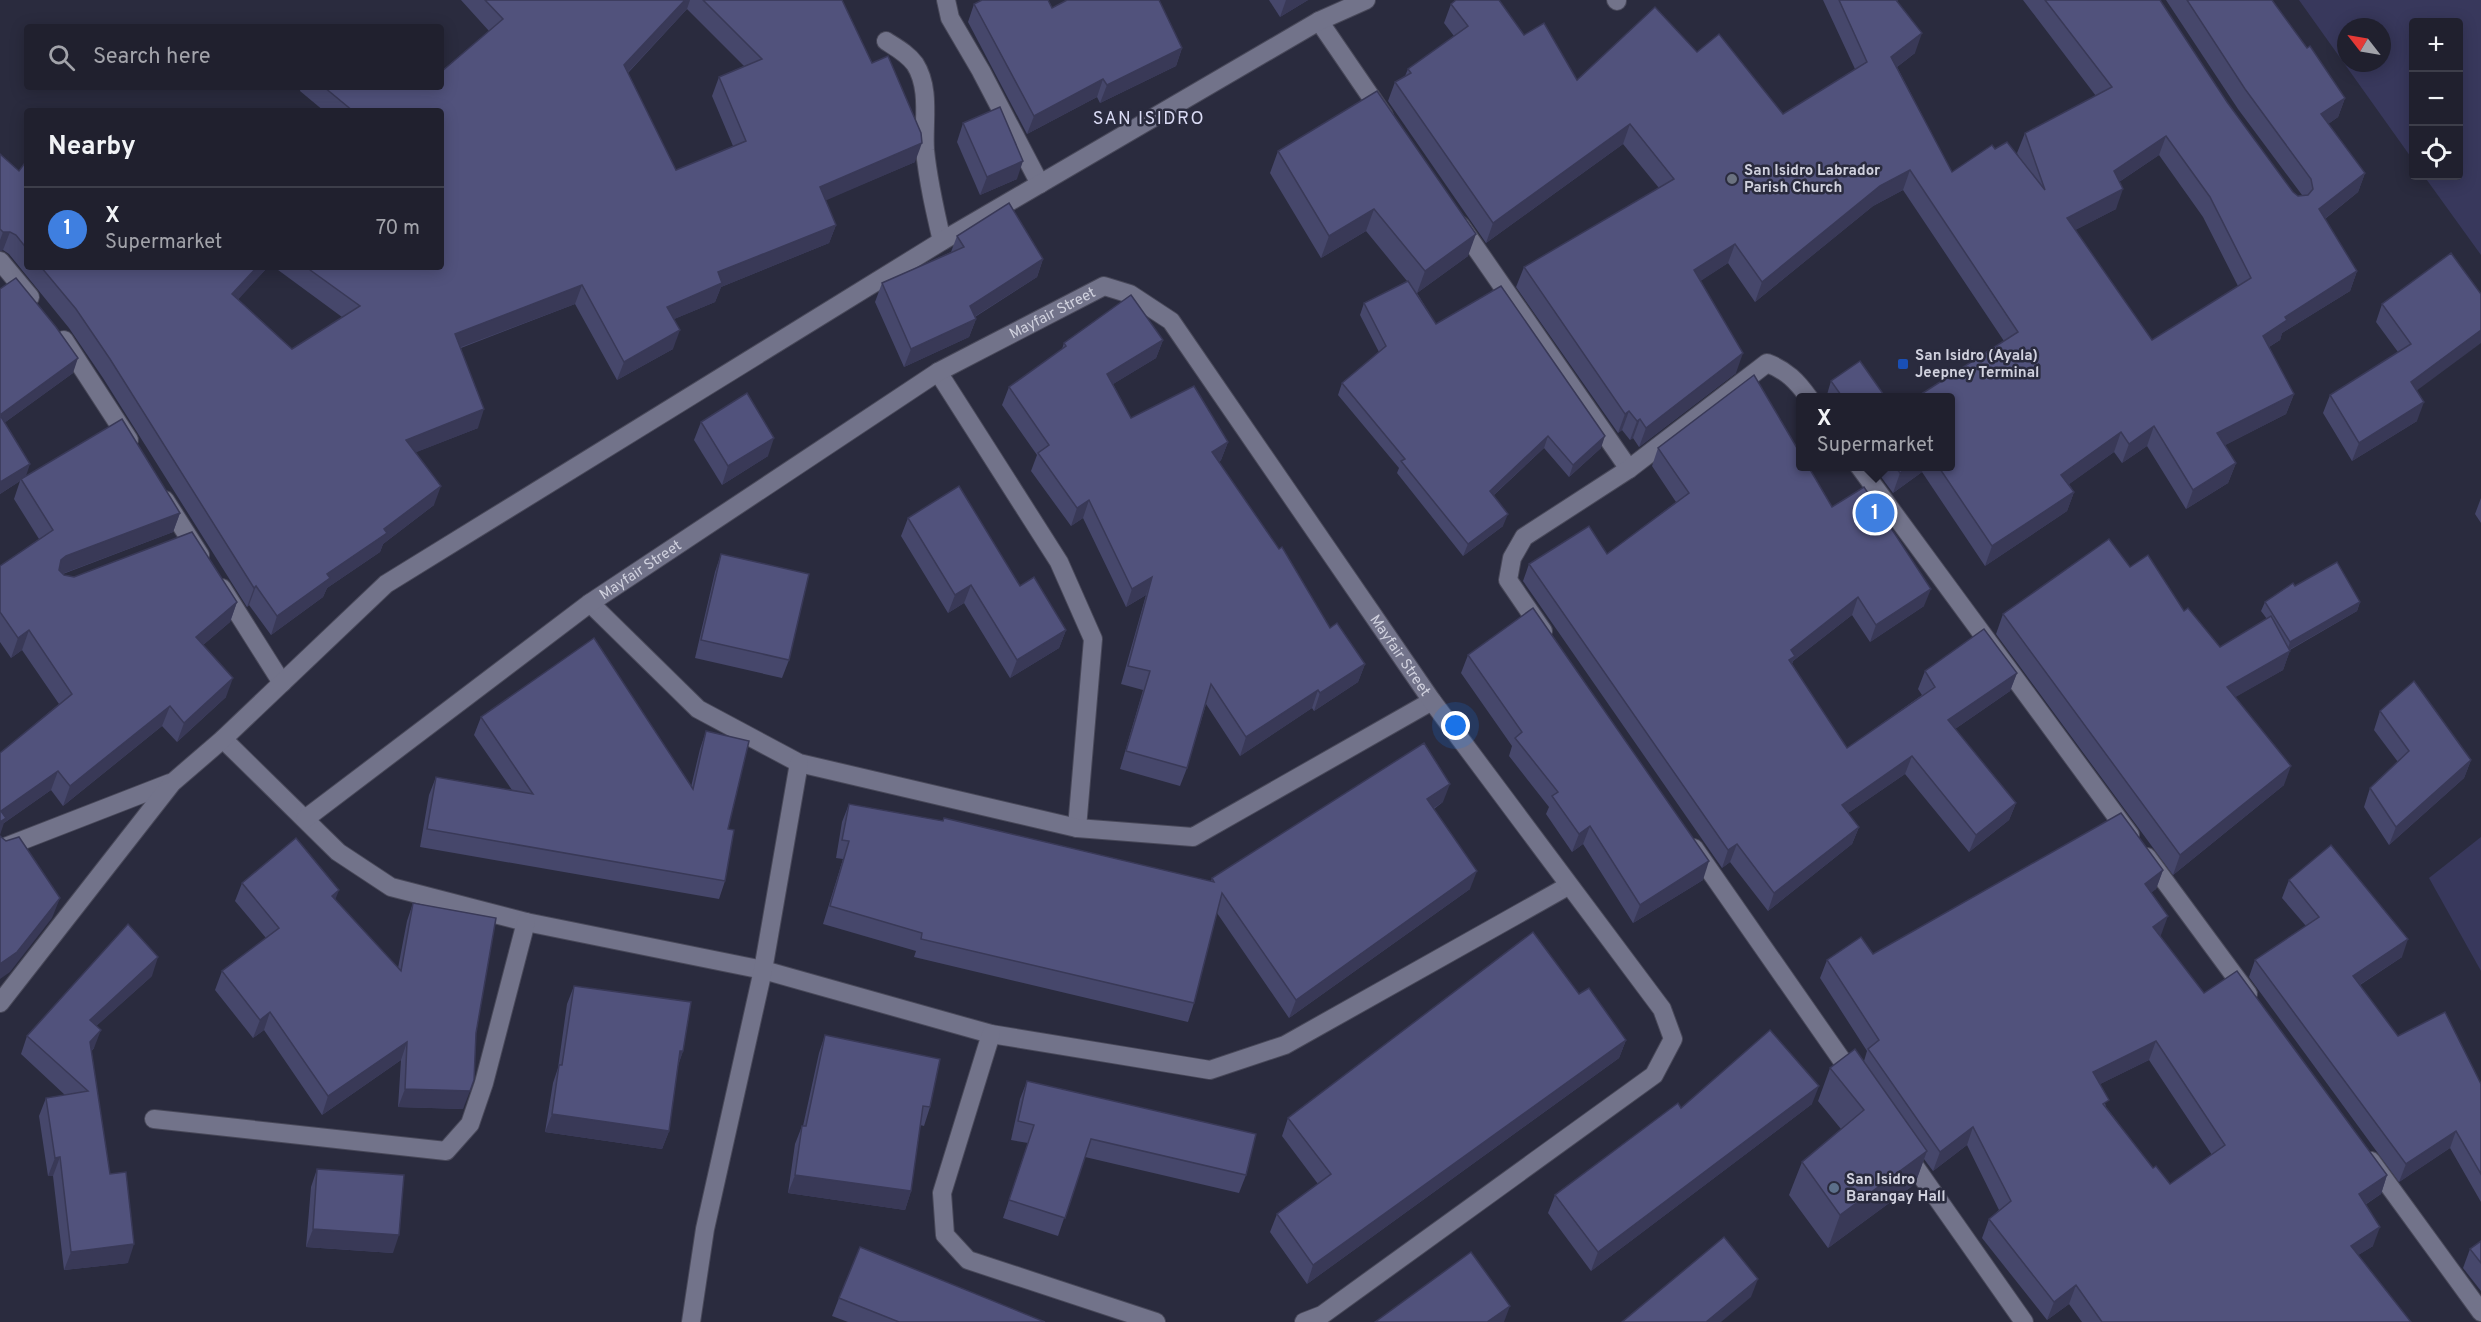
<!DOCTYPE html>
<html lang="en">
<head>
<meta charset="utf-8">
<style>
	:root { --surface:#20202e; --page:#282836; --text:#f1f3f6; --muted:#a2a3aa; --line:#3d3e4a; --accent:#db2777 }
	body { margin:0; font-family:Overpass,sans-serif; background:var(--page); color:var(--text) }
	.controls { position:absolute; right:18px; top:18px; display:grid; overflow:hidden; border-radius:6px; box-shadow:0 3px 15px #0003 }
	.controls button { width:54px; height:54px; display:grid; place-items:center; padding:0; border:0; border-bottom:2px solid var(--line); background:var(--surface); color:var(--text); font:30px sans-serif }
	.compass { position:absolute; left:2337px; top:18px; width:54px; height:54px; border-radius:50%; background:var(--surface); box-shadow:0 3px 15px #0003; rotate:301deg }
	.you { position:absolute; left:1456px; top:726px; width:21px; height:21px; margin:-15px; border:4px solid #fff; border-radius:50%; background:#1a73e8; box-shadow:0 0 0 9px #1a73e833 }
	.badge { display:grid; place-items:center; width:39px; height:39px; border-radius:50%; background:var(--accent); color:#fff; font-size:20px; font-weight:700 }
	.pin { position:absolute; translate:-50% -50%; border:3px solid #fff; box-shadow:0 2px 6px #0006 }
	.popup { position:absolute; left:1796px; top:393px; width:159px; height:78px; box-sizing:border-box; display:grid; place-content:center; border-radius:6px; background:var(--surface); filter:drop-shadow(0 2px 4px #0005); font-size:20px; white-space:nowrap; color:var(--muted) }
	.popup b { font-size:22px; color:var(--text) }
	.popup::after { content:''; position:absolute; left:50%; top:100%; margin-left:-12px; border:12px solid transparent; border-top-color:var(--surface) }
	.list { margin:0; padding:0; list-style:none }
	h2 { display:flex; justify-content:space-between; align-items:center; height:78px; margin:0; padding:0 24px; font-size:26px }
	h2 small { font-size:20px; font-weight:400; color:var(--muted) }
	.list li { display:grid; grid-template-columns:39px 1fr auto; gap:18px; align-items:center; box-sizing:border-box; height:84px; padding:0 24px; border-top:2px solid var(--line) }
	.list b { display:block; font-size:22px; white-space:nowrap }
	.list p { margin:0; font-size:20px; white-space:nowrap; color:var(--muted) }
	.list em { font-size:20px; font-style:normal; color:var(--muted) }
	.icon { flex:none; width:33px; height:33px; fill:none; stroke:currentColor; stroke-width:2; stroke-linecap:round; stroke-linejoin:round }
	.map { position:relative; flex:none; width:2481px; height:1322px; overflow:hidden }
	.search { position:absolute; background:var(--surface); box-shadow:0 3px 15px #0003; left:24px; top:24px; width:420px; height:66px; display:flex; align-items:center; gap:15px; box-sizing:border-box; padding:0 21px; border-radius:6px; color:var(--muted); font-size:22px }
	.panel { position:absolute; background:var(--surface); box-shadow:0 3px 15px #0003; left:24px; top:108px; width:420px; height:162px; border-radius:6px }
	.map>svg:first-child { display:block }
</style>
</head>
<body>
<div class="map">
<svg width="2481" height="1322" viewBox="0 0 2481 1322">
	<rect width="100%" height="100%" fill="#2a2b3e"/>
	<g fill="#38385c" fill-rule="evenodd">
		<path d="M 2299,0 L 2481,0 L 2481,255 L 2424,176 L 2458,176 L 2458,22 L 2414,22 L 2413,160 ZM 2346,27 L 2382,27 L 2382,63 L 2346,63 Z"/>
		<polygon points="2481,837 2481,971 2429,878"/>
	</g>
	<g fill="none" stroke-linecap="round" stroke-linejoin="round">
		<g stroke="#484859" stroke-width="20">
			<g id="minor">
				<polyline points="946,0 950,18 981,71 1040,184"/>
				<polyline points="1616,0 1617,1"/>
				<polyline points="1319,21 1384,116"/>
				<path d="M 886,41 C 897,48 908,54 915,64 C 931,89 923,123 925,150 C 928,181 935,211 942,241"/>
				<polyline points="1460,225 1629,469"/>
				<polyline points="0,261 30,297"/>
				<polyline points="64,340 129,440"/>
				<polyline points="938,372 1059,562 1093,639 1077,828"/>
				<polyline points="1859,466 2130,835"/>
				<polyline points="165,500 200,555"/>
				<polyline points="222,588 282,683"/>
				<polyline points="590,603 698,709 799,763 1077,828 1193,837 1432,701"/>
				<path d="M 1543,631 L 1508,580 L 1512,558 L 1524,537 L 1629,469 L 1767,363 C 1786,370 1797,381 1809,398"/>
				<polyline points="223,739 338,852 391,887 526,922 763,970 991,1034 1210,1070 1285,1045 1568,886"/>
				<path id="s1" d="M 305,819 L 590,603 L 938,372 L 1104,286 L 1130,294 L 1171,321 L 1432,701 L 1662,1009 L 1673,1039 L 1654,1075 L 1322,1315 L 1304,1322"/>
				<polyline points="1694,848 1855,1079"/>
				<polyline points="0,849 170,783"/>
				<polyline points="2147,857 2248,994"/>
				<polyline points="0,1003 172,783 223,739 386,584 942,241 1319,21 1366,0"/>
				<polyline points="991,1034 942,1193 945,1235 968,1260 1156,1322"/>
				<polyline points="154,1119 446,1151 470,1124 484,1083 526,922"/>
				<polyline points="1906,1154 2024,1322"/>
				<polyline points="2371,1161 2481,1312"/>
				<polyline points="691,1322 705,1229 763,970 799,763"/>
			</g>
		</g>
		<use href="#minor" stroke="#72738a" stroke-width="18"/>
	</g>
	<g fill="#46476b" fill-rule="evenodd">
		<path d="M 461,0 L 842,0 L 915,162 L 825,200 L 836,225 L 829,243 L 721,287 L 715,302 L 674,319 L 673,349 L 617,380 L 575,304 L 461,348 L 478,428 L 416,452 L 434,505 L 383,544 L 380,552 L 327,588 L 323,597 L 271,635 L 249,605 L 247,607 L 103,378 L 69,328 L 9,254 L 3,250 L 0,251 L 0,154 L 19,171 L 27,160 L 27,267 L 267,267 L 266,269 L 238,299 L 292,349 L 342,317 L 274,267 L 441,267 L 441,111 L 324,111 L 300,91 L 301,87 L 418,87 L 420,89 L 489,31 ZM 687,9 L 744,66 L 719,77 L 712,96 L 733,146 L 676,170 L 628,73 Z"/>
		<polygon points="1269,0 1308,0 1280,17"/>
		<path d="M 1823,0 L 1898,0 L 1897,1 L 1915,53 L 1897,67 L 1952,172 L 1995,149 L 2019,157 L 2017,153 L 2025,133 L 2096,96 L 2023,0 L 2160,0 L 2227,102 L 2293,192 L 2298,196 L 2302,195 L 2238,109 L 2166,0 L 2272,0 L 2307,48 L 2345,98 L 2338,117 L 2328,124 L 2365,173 L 2358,192 L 2325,219 L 2357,271 L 2350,291 L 2282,333 L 2280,340 L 2269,347 L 2294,394 L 2286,414 L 2225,445 L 2236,463 L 2228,483 L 2186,509 L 2147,446 L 2122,463 L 2114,452 L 2069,484 L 2074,492 L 2067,511 L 1985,566 L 1922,472 L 1893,493 L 1873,466 L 1950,466 L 2004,341 L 1903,190 L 1873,206 L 1755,302 L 1728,263 L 1700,281 L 1736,373 L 1639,447 L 1633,438 L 1630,440 L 1622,430 L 1618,433 L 1516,287 L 1524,267 L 1659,188 L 1623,144 L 1486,243 L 1388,101 L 1395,82 L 1405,76 L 1408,69 L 1454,36 L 1444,23 L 1451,4 L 1524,35 L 1577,80 L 1697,52 L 1783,114 L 1855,69 ZM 2159,155 L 2203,217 L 2238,286 L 2152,340 L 2075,230 L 2116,209 L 2119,182 Z"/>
		<polygon points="974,4 1052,8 1182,48 1176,66 1100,103 1097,97 1027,134 968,22"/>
		<polygon points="963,123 1017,179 980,195 957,142"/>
		<polygon points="1278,151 1468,256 1417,293 1436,324 1601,448 1569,477 1544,448 1494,495 1503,526 1463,556 1397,473 1399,468 1338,395 1342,383 1379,352 1360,315 1364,303 1407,281 1366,231 1321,258 1270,173"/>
		<polygon points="957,236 1043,259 1037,277 975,317 976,319 969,337 904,367 875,302 882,283 951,252"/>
		<polygon points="2451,253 2417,391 2417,421 2352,461 2323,413 2330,395 2398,352 2376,322 2382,304"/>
		<polygon points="0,289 73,373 4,423 25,477 180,513 173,532 63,574 64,575 237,602 230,622 203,645 226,697 177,742 162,726 63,806 51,790 4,823 0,753 59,704 22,650 11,658 0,642 0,566 39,539 14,499 20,481 0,494"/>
		<polygon points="1163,340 1156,358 1113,384 1131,418 1228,442 1221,460 1219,462 1330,628 1365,664 1358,682 1314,711 1312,708 1240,756 1206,704 1187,768 1180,786 1120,769 1143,690 1121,684 1146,595 1126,607 1083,518 1071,526 1031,471 1037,455 1002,405 1009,387 1062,349 1064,343"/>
		<polygon points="1831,381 1886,398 1826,398"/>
		<polygon points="701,422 768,456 722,485 694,440"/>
		<polygon points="1658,448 1832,507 1924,606 1870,642 1852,615 1793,661 1792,664 1847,748 1922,695 1918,689 1925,671 2017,673 2010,691 1955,729 2016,803 2009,820 1969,852 1905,774 1848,813 1859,827 1852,844 1768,911 1730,862 1722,868 1523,581 1529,564 1607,554 1676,502 1652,466"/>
		<polygon points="2481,498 2481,523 2475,514"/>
		<polygon points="908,518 1020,586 1066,630 1059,648 1010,678 964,603 948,613 901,536"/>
		<polygon points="721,554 789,660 782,678 695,658 715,572"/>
		<polygon points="2130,567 2184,611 2220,647 2267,619 2261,611 2265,602 2295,586 2360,602 2357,611 2290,650 2283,670 2235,697 2284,785 2173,875 1996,634 2003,614"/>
		<polygon points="1468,655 1703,880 1633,923 1583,844 1572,852 1546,814 1549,807 1509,756 1512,746 1461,673"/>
		<polygon points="2380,711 2471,760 2464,778 2389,845 2364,807 2370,788 2398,762 2374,730"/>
		<polygon points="481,717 691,787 700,749 706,731 728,829 725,881 719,899 420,847 429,795 436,777 512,790 474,735"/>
		<polygon points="1443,802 1434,809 1470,889 1289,1018 1217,913 1194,1003 1188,1022 914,957 916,951 823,924 843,859 836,858 842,822 849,804 1211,881 1212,878"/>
		<path d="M 2163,870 L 2156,889 L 2151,892 L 2161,935 L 2160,936 L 2204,993 L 2387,1175 L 2381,1194 L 2365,1205 L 2373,1246 L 2358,1255 L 2411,1322 L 2082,1322 L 2069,1304 L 2047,1320 L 1982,1238 L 1989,1219 L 1999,1210 L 1967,1145 L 1933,1171 L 1924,1159 L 1915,1184 L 1828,1248 L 1789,1195 L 1802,1162 L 1841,1129 L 1818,1101 L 1830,1068 L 1864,1061 L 1867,1051 L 1820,978 L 1827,960 L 1873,954 ZM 2149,1060 L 2212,1155 L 2170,1184 L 2153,1168 L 2106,1107 L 2100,1084 Z"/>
		<polygon points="2289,880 2402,957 2360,985 2398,1036 2481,1084 2481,1202 2450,1148 2399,1182 2249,977 2255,960 2306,926 2282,898"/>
		<polygon points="242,883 335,900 398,968 407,921 413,903 476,1033 463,1109 398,1107 401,1060 322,1115 264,1030 253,1038 215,990 222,971 266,938 235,901"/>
		<polygon points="152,976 96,1026 94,1048 91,1052 110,1174 128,1263 64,1270 53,1176 48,1176 39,1116 46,1098 65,1095 21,1054 27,1036"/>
		<polygon points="574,986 683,1051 678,1065 669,1131 662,1149 545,1132 553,1083 558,1068 567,1004"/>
		<polygon points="1579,994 1626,1040 1619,1058 1307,1284 1270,1232 1277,1214 1318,1184 1282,1136 1288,1118"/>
		<polygon points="825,1035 930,1107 924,1126 920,1125 911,1191 905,1210 788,1193 795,1144 802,1126 803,1126 819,1053"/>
		<polygon points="1027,1081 1246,1175 1239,1193 1085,1157 1058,1236 1003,1218 1028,1143 1011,1140 1020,1099"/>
		<polygon points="1812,1104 1591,1271 1548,1213 1555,1195 1681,1108"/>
		<polygon points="317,1169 393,1253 306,1247 311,1187"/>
		<polygon points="2481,1241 2481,1291 2463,1268 2470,1249"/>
		<polygon points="839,1298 1045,1322 848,1322 832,1316"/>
	</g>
	<g fill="#393957">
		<polygon points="685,0 690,0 687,9 617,84 624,65"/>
		<polygon points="1286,0 1308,0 1280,17"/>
		<polygon points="1922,33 1915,53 1884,77 1891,57"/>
		<polygon points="1182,48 1176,66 1100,103 1107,85"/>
		<polygon points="1103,79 1097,97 1027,134 1034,116"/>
		<polygon points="2345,98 2338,117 2314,134 2321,114"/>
		<polygon points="1630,124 1623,144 1486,243 1493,223"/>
		<polygon points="2166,136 2159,155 2107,190 2114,171"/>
		<polygon points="922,143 915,162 813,206 820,187"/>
		<polygon points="1023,161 1017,179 980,195 987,177"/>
		<polygon points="1910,170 1903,190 1873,206 1755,302 1762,282 1880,186"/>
		<polygon points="2365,173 2358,192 2312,229 2319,209"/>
		<polygon points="2123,189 2116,209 2060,238 2067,218"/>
		<polygon points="1374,209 1366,231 1321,258 1329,236"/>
		<polygon points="836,225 829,243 721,287 715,302 660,325 667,307 718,272"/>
		<polygon points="3,232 10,232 3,250 0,251 0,240"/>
		<polygon points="1476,234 1468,256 1417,293 1425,271"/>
		<polygon points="1735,244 1728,263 1687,290 1694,270"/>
		<polygon points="1043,259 1037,277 963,324 970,306"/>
		<polygon points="257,267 267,267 266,269 226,313 232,294"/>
		<polygon points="2357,271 2350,291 2282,333 2280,340 2256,355 2263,336 2285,317"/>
		<polygon points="582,285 575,304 448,352 455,334"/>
		<polygon points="976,319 969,337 904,367 911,349"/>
		<polygon points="680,330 673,349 617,380 624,362"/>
		<polygon points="2481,330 2481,343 2404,400 2411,382"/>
		<polygon points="1163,340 1156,358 1100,392 1107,374"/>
		<polygon points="1743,353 1736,373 1639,447 1646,428"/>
		<polygon points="78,358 73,373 0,426 0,415"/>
		<polygon points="2294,394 2286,414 2210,453 2217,433"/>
		<polygon points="2424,402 2417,421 2352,461 2359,443"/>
		<polygon points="484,409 478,428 399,459 406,440"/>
		<polygon points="1629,411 1622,430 1618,433 1625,414"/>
		<polygon points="1640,419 1633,438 1630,440 1637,421"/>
		<polygon points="2154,426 2147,446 2122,463 2129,444"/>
		<polygon points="2121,432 2114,452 2054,495 2061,475"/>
		<polygon points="1548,436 1544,448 1486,502 1490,491"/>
		<polygon points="1605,436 1601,448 1569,477 1573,465"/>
		<polygon points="774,438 768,456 722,485 728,466"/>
		<polygon points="1228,442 1221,460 1205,470 1212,452"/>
		<polygon points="2236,463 2228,483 2186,509 2193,490"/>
		<polygon points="30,464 25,479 21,479 20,481 0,494 0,482"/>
		<polygon points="1909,466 1924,466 1922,472 1893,493 1900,473"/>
		<polygon points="441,486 434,505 383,544 380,552 327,588 323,597 271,635 277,616 327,574 384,529"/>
		<polygon points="2074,492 2067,511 1985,566 1992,546"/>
		<polygon points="1089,500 1083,518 1071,526 1077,508"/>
		<polygon points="180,513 173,532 59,575 61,560 66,556"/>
		<polygon points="1508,514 1503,526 1463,556 1468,544"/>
		<polygon points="1152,577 1146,595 1126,607 1132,589"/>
		<polygon points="971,585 964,603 948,613 955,595"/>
		<polygon points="256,586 249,605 247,607 254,588"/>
		<polygon points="1931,589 1924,606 1870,642 1876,625"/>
		<polygon points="1858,597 1852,615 1793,661 1789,673 1791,650"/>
		<polygon points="237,602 230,622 189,657 196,637"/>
		<polygon points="2360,602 2357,611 2287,651 2290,642"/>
		<polygon points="29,630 22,650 11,658 18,638"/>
		<polygon points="1066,630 1059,648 1010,678 1017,660"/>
		<polygon points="2290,651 2283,670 2220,706 2227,687"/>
		<polygon points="1365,664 1358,682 1314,711 1320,693"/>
		<polygon points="2017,673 2010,691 1942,738 1948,720"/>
		<polygon points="233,678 226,697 177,742 184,723"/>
		<polygon points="1318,690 1312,708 1240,756 1246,737"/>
		<polygon points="170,706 162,726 63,806 70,786"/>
		<polygon points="1912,756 1905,774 1835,822 1842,805"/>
		<polygon points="2471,760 2464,778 2389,845 2396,827"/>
		<polygon points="2291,766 2284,785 2173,875 2180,855"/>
		<polygon points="58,771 51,790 4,823 0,835 0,815 1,811"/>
		<polygon points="1450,784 1443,802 1420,817 1427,799"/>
		<polygon points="2016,803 2009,820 1969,852 1976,835"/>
		<polygon points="1590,826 1583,844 1572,852 1579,834"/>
		<polygon points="1859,827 1852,844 1768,911 1774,893"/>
		<polygon points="1737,844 1730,862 1722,868 1728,850"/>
		<polygon points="1709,861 1703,880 1633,923 1640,905"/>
		<polygon points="2163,870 2156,889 2139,903 2145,884"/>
		<polygon points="1477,871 1470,889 1289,1018 1296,1000"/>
		<polygon points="339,890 332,908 332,896"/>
		<polygon points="60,898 52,918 10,972 0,979 0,964"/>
		<polygon points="2168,916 2161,935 2146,946 2153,927"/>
		<polygon points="2408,939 2402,957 2347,993 2353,976"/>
		<polygon points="158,957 152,976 83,1038 90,1020"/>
		<polygon points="270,1012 264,1030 253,1038 260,1020"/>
		<polygon points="101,1030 94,1048 83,1060 90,1042"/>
		<polygon points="1626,1040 1619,1058 1307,1284 1313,1265"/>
		<polygon points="2156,1041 2149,1060 2086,1091 2093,1072"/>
		<polygon points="407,1042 401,1060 322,1115 328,1096"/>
		<polygon points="680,1051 683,1051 677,1069"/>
		<polygon points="1819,1086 1812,1104 1591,1271 1598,1252"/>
		<polygon points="405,1089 470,1091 463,1109 398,1107"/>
		<polygon points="552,1114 669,1131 662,1149 545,1132"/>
		<polygon points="1973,1127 1967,1145 1933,1171 1940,1152"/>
		<polygon points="2456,1131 2450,1148 2399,1182 2406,1164"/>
		<polygon points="1927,1151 1915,1184 1828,1248 1840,1215"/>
		<polygon points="60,1157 53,1176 48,1176 55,1158"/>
		<polygon points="795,1175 911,1191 905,1210 788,1193"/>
		<polygon points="2387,1175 2381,1194 2352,1213 2359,1194"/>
		<polygon points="2380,1227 2373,1246 2344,1264 2351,1246"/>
		<polygon points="313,1229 399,1235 393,1253 306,1247"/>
		<polygon points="134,1244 128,1263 64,1270 71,1252"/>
		<polygon points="1758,1279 1751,1297 1721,1322 1706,1322"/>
		<polygon points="2076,1285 2069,1304 2047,1320 2054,1302"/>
		<polygon points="1510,1306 1504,1322 1487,1322"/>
	</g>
	<g fill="#51527c" stroke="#393957" stroke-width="1.5" fill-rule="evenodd">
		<polygon points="485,0 685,0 624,65 676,170 746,141 719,77 762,59 703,0 842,0 872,63 888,56 921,133 922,143 820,187 836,225 718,272 722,283 667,307 680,330 624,362 582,285 455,334 484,409 406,440 441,486 384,529 387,533 327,574 330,578 277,616 256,586 254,588 110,359 76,309 41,267 257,267 232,294 292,349 360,306 306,267 441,267 441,111 353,111 324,87 418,87 420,89 423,87 441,87 441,72 503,19"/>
		<polygon points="982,0 1048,0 1052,8 1067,0 1159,0 1182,48 1107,85 1103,79 1034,116 974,4"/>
		<path d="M 1456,0 L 1499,0 L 1524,35 L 1544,23 L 1577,80 L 1655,7 L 1697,52 L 1719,34 L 1783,114 L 1867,62 L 1839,0 L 1896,0 L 1922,33 L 1891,57 L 1952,172 L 1992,145 L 1995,149 L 2007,142 L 2045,190 L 2025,133 L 2112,87 L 2045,0 L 2160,0 L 2227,102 L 2293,192 L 2298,196 L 2308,195 L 2313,189 L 2311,179 L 2245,89 L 2187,0 L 2272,0 L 2307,48 L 2310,46 L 2345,98 L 2321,114 L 2365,173 L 2319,209 L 2357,271 L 2285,317 L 2287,320 L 2263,336 L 2294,394 L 2217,433 L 2236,463 L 2193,490 L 2154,426 L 2129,444 L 2121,432 L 2061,475 L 2074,492 L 1992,546 L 1938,466 L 1950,466 L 1950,398 L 1915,398 L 2018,332 L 1910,170 L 1880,186 L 1762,282 L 1735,244 L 1694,270 L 1743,353 L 1646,428 L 1640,419 L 1637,421 L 1629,411 L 1625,414 L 1524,267 L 1674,179 L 1630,124 L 1493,223 L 1395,82 L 1411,73 L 1408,69 L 1468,26 L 1451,4 ZM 2166,136 L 2210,197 L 2251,278 L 2152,340 L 2067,218 L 2123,189 L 2114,171 Z"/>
		<polygon points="1377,91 1476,234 1425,271 1374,209 1329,236 1278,151"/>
		<polygon points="1000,107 1023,161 987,177 963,123"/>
		<polygon points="0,154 19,171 27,160 27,249 16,235 10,232 3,232 0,229"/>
		<polygon points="1009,203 1043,259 970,306 976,319 911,349 882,283 964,247 957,236"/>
		<polygon points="2451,253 2481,294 2481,330 2411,382 2424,402 2359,443 2330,395 2411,344 2382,304"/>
		<polygon points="16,278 56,327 78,358 0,415 0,289"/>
		<polygon points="1408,281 1436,324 1501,286 1605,436 1573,465 1548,436 1490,491 1508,514 1468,544 1401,461 1405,459 1342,383 1386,346 1364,303"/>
		<polygon points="1131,295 1163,340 1107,374 1131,418 1194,386 1228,442 1212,452 1279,549 1282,547 1330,628 1337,623 1365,664 1320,693 1318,690 1246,737 1211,684 1187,768 1126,751 1150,671 1128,666 1152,577 1132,589 1089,500 1077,508 1038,453 1049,445 1009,387 1066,346 1064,343"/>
		<polygon points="1860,361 1886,398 1843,398 1831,381"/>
		<polygon points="1754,375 1800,453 1800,466 1808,466 1832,507 1864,487 1931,589 1876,625 1858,597 1791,650 1795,656 1789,660 1847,748 1935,687 1925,671 1984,629 2017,673 1948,720 2016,803 1976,835 1912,756 1842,805 1859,827 1774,893 1737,844 1728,850 1529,564 1589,526 1607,554 1689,493 1658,448"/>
		<polygon points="747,393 774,438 728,466 701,422"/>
		<polygon points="0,415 30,464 0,482"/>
		<polygon points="122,419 180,513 66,556 61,560 59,570 64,575 74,577 192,532 237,602 196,637 233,678 184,723 170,706 70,786 58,771 1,811 6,818 0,822 0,753 72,694 29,630 18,638 0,612 0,566 53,530 21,479"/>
		<polygon points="1895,466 1909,466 1900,473"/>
		<polygon points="959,486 1020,586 1034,577 1066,630 1017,660 971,585 955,595 908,518"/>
		<polygon points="2109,539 2130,567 2148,555 2184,611 2188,608 2220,647 2271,616 2290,651 2227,687 2291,766 2180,855 2003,614"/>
		<polygon points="721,554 809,574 789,660 701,640"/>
		<polygon points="2337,562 2360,602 2290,642 2265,602 2293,583 2295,586"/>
		<polygon points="1533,608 1709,861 1640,905 1590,826 1579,834 1552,796 1558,792 1515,738 1522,732 1468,655"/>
		<polygon points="594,638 693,789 706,731 749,741 728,829 734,830 725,881 427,829 436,777 533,794 481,717"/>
		<polygon points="2414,681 2471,760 2396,827 2370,788 2409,751 2380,711"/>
		<polygon points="1424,743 1450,784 1427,799 1477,871 1296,1000 1222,893 1194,1003 921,939 922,933 830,906 849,841 842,840 849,804 943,821 944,818 1214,882 1212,878"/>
		<path d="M 2121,813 L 2163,870 L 2145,884 L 2168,916 L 2153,927 L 2204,993 L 2237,971 L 2387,1175 L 2359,1194 L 2380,1227 L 2351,1246 L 2411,1322 L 2102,1322 L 2076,1285 L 2054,1302 L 1989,1219 L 2011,1201 L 1973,1127 L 1940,1152 L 1868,1049 L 1879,1040 L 1827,960 L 1861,937 L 1873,954 ZM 2156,1041 L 2225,1145 L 2170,1184 L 2156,1166 L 2153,1168 L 2103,1104 L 2109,1100 L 2093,1072 Z"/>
		<polygon points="0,836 6,841 19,837 60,898 17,952 0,964"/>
		<polygon points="296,838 339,890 332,896 401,971 413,903 496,918 476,1033 474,1080 470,1091 405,1089 407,1042 328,1096 270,1012 260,1020 222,971 279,928 242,883"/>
		<polygon points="2331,845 2408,939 2353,976 2398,1036 2445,1012 2481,1084 2481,1174 2456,1131 2406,1164 2255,960 2319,917 2289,880"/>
		<polygon points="128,924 158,957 90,1020 101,1030 90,1042 110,1174 126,1172 134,1244 71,1252 60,1157 55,1158 46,1098 88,1091 27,1036"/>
		<polygon points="1533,932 1579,994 1589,988 1626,1040 1313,1265 1277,1214 1331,1174 1288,1118"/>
		<polygon points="574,986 691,1002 683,1051 680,1051 669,1131 552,1114 559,1065 562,1065"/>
		<polygon points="1770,1030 1819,1086 1598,1252 1555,1195 1678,1103 1681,1108"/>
		<polygon points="825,1035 940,1059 930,1107 923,1106 911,1191 795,1175 802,1126 806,1126"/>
		<polygon points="1855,1049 1927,1151 1840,1215 1802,1162 1864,1110 1830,1068"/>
		<polygon points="1027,1081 1256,1134 1246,1175 1091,1139 1065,1218 1009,1200 1034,1125 1018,1121"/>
		<polygon points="317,1169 404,1175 399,1235 313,1229"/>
		<polygon points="1724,1237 1758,1279 1706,1322 1622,1322"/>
		<polygon points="2481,1241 2481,1263 2470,1249"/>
		<polygon points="860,1247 1045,1322 899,1322 839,1298"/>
		<polygon points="1471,1252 1510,1306 1487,1322 1375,1322"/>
	</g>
	<circle fill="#6b7280" stroke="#2a2b3e" stroke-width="2" cx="1732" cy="179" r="6"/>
	<rect fill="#1a4fb4" stroke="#2a2b3e" stroke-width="2" x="1897" y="358" width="12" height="12" rx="3"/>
	<circle fill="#5c6f8a" stroke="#2a2b3e" stroke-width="2" cx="1834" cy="1188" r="6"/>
	<g text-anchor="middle" stroke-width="5" stroke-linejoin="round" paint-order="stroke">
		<g font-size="15" font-weight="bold" fill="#d0d1de" stroke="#2a2b3e" text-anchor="start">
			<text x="1744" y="175">San Isidro Labrador<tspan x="1744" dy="17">Parish Church</tspan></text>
			<text x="1915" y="360">San Isidro (Ayala)<tspan x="1915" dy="17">Jeepney Terminal</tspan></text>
			<text x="1846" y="1184">San Isidro<tspan x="1846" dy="17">Barangay Hall</tspan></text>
		</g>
		<g font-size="15" fill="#d0d1de" stroke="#2a2b3e">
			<text dy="5" stroke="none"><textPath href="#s1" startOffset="904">Mayfair Street</textPath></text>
			<text dy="5" stroke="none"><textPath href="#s1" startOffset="418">Mayfair Street</textPath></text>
			<text dy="5" stroke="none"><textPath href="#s1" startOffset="1444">Mayfair Street</textPath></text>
		</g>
		<g font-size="18" letter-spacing="1.5" fill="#dadbf5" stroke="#2a2b3e">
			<text x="1149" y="124">SAN ISIDRO</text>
		</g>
	</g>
</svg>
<div class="controls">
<button>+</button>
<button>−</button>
<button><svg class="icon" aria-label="locate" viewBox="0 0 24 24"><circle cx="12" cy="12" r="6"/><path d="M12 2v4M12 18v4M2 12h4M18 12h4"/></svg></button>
</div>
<svg class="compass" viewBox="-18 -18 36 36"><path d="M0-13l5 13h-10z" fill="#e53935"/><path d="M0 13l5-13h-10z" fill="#a2a3aa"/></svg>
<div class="you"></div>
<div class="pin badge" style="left:1875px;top:513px;background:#3f7fe0">1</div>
<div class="popup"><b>X</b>Supermarket</div>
<div class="search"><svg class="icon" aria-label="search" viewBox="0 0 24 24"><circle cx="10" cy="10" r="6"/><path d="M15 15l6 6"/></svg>Search here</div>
<section class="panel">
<h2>Nearby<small></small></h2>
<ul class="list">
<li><span class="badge" style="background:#3f7fe0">1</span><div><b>X</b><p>Supermarket</p></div><em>70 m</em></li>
</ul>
</section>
</div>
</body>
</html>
